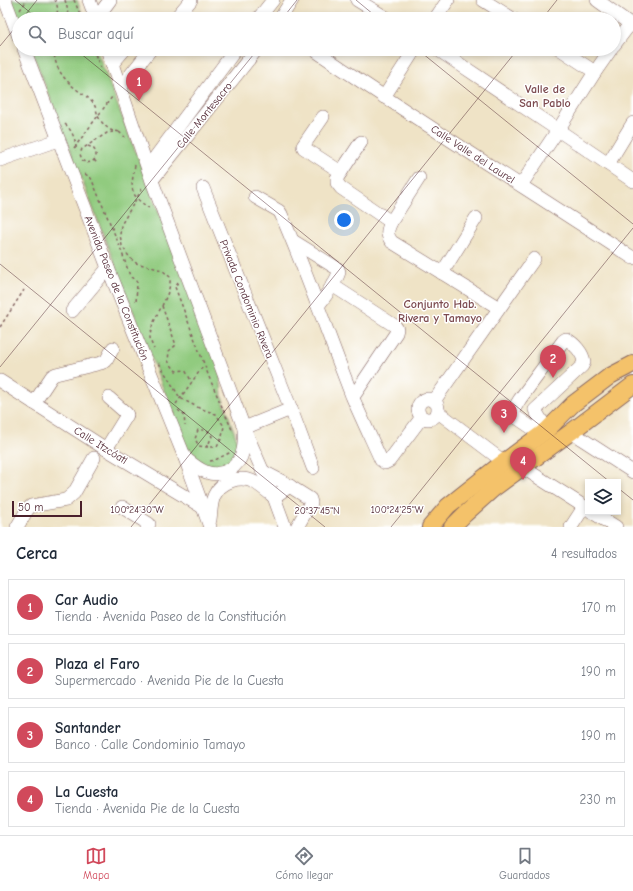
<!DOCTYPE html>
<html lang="es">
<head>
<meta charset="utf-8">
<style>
	:root { --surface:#fff; --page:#f2f2f3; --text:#1f2937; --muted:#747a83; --line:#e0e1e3; --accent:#d1495b }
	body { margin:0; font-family:"Comic Neue",sans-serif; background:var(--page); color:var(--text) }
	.controls { position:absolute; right:12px; bottom:12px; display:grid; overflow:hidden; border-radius:0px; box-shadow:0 2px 6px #0003 }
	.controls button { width:36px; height:36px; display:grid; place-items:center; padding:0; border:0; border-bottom:1px solid var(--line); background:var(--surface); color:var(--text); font:20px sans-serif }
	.scale { position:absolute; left:12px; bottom:10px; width:70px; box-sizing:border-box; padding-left:4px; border:2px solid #4a1f2b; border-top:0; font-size:11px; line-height:14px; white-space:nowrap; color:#4a1f2b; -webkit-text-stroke:3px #fff; paint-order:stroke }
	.you { position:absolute; left:344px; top:220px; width:14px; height:14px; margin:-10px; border:3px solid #fff; border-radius:50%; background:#1a73e8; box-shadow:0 0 0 6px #1a73e833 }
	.badge { display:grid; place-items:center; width:26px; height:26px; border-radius:50%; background:var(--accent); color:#fff; font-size:13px; font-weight:700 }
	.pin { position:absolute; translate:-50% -33px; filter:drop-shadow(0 1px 2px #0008) }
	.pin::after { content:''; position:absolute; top:21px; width:14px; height:12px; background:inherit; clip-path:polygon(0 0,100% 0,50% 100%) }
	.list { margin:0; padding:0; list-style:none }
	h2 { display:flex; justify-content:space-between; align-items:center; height:52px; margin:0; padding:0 16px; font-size:17px }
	h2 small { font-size:13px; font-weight:400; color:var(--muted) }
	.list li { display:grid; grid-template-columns:26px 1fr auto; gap:12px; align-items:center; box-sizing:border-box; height:56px; margin:0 8px 8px; padding:0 8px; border:1px solid var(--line); border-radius:0px }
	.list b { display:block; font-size:15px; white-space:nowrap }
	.list p { margin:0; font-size:13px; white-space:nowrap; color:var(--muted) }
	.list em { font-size:13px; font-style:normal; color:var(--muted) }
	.icon { flex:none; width:22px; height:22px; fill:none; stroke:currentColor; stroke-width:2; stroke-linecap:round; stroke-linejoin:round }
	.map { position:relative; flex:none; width:633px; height:527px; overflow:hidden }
	.search { position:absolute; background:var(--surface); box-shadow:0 2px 6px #0003; left:12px; right:12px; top:12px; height:44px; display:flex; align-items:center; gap:10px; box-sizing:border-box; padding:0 14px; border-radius:22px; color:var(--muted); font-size:15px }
	.sheet { height:308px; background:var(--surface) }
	nav { display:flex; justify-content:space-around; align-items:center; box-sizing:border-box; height:56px; border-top:1px solid var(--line); background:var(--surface); font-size:11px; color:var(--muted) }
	nav a { display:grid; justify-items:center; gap:2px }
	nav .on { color:var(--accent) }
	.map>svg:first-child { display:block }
</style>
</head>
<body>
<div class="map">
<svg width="633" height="527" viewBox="0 0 633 527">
	<rect width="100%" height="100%" fill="#fff"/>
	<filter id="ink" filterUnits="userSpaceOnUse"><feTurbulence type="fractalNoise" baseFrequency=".025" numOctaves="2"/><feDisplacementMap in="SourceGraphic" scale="8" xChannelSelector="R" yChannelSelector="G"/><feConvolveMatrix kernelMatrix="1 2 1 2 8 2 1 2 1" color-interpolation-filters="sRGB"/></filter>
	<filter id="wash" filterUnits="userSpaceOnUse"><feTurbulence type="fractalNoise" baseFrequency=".012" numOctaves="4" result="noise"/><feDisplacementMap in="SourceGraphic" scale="16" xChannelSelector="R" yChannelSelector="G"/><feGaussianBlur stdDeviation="0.9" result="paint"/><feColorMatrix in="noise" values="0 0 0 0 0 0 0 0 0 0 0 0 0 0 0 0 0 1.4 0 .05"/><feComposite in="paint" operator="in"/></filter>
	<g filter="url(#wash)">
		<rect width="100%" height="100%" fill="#efe3c6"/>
		<g fill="#91cb7f" stroke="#6e7555">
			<polygon points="11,0 77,0 84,19 19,19"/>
			<polygon points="31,49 96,49 220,371 222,397 239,446 234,456 227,463 216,466 201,465 190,457"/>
		</g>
	</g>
	<g filter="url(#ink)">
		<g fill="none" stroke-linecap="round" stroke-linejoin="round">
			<g stroke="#846461" stroke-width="14">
				<g id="minor">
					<polyline points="5,0 19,37"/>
					<polyline points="89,0 96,19"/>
					<polyline points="357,0 388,19"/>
					<polyline points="483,0 513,19"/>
					<polyline points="597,0 633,26"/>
					<polyline points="96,19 110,0"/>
					<polyline points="175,19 191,0"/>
					<polyline points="258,19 273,0"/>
					<polyline points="280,19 292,0"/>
					<polyline points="435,19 448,0"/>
					<polyline points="614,45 630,24"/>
					<polyline points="24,49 108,268 185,458 210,527"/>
					<polyline points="107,49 152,181 244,428 274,497 285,527"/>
					<path d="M 313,49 C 418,121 526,188 633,258"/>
					<polyline points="437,49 558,130 633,181"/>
					<polyline points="560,49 595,72"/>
					<polyline points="112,64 125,49"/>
					<polyline points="120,88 151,49"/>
					<polyline points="384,97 415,49"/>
					<polyline points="323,117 303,146 304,148 341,172"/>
					<polyline points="361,142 337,178 337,183 341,188 391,222"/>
					<polyline points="0,160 58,140"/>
					<polyline points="608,164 633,123"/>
					<polyline points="148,167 236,49"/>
					<path d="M 419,178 L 391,222 C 387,231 386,234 392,242 L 499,308"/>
					<polyline points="152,180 257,49"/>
					<polyline points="521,185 558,130 595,72 611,49"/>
					<polyline points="203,188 291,409 313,468"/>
					<path d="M 255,197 L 279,211 L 281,214 C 307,273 328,335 352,396 C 361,417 371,438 381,460 L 385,463 L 389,461 L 422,417"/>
					<path d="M 293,241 L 338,269 L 339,272 C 336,283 325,296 318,306"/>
					<polyline points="442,273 476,218"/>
					<polyline points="332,285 395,326 397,329 396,333 353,397"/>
					<polyline points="72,311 108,268"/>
					<polyline points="0,381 106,449 204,508"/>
					<circle cx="428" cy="409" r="10"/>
					<polyline points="434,401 534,259"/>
					<polyline points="34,403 52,376 56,374 101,363 106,361 113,348"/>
					<polyline points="438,412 504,462"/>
					<polyline points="571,432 633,472"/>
					<path d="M 541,434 L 513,415 L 512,412 L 520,399 L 563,341 L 566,339 C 574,343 583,353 584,362 L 582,366 L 535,410 L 547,430 L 555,424"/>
					<polyline points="106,449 127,415 126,413 109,398"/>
					<path d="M 185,458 C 191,463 198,469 206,472 C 222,478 240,467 243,450 C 245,443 244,435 244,428 L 291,409"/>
					<polyline points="522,467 588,509"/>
					<polyline points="262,471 283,482 310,499 311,503 309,506 297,527"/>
					<polyline points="122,507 149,524 147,527"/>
					<polyline points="592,512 616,527"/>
					<path d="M 210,520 C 211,512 211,503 214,496 C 221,481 240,475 254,482 C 261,486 268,492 274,497 L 290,486"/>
					<polyline points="17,527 27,510 31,506 66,500 74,493 94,458"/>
					<polyline points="571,527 584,507"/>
				</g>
			</g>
			<g stroke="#846461" stroke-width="18">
				<g id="major">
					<polyline points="430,527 448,506 497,467 547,430 573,404 610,376 633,364"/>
					<polyline points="452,527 465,514 493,489 571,432 633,385"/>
				</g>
			</g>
			<g stroke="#846461" stroke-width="1.5" stroke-dasharray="3 3" stroke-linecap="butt">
				<polyline points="65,0 68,11 66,19"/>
				<polyline points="74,0 82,19"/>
				<polyline points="20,10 27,0"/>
				<path d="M 54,19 C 59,13 58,6 55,0"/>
				<path d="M 54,49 C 54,69 65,81 80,92 C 84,95 89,98 92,102 C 96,106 96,110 98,116 C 100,121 107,129 113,131 C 113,131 118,131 119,132"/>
				<polyline points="93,49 101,69"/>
				<path d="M 65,124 C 72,130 77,142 76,151"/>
				<polyline points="119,132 125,137"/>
				<polyline points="88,146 93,148 96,152 96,158 92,162 86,163 82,160 80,154 82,149 107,133 113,132"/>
				<polyline points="74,148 112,97"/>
				<polyline points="94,160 98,164"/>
				<path d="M 135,165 C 131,188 128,194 149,208"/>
				<polyline points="85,174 91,178 120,247 130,276 137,282 136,304"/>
				<path d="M 142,189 L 121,225 L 120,235 L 122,246 L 130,258 L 136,263 L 162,270 L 170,277 C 172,298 151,317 150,337 C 150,340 152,345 154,349"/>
				<polyline points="178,282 175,287 209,377 233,432"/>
				<polyline points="162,306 176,345 169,351 168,361 176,371 185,370 192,382"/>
				<polyline points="0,327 24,290"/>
				<polyline points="159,363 180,398 199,408 216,414 224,426 222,437 217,447 206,447 199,446 195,439 198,430 207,430 212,436 209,443 206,447"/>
				<polyline points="176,404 204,365"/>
				<polyline points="178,410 184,415 185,426"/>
				<polyline points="210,461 215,460 229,453 230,452"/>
			</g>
			<use href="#minor" stroke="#fff" stroke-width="13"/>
			<use href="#major" stroke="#f4c26a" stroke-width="16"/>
		</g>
	</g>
	<path fill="none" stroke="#4a1f2b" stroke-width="1" stroke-opacity="0.45" d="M 15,0 L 38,19M 356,0 L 379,19M 22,19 L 37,0M 282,19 L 297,0M 542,19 L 557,0M 0,46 L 19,23M 75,49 L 610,482M 417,49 L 633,224M 0,264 L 325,527M 0,367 L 258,49M 618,488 L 633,500M 131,527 L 518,49M 391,527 L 633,228"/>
	<g text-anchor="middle" stroke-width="3" stroke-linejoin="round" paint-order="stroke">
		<g font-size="11" fill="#4a1f2b" stroke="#fff">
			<text transform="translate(204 115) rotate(-51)" y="4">Calle Montesacro</text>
			<text transform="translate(473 154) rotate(33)" y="4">Calle Valle del Laurel</text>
			<text transform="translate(117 288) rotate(68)" y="4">Avenida Paseo de la Constitución</text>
			<text transform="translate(247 299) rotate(68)" y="4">Privada Condominio Rivera</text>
			<text transform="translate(101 445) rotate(32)" y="4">Calle Itzcóatl</text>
		</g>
		<g font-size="12" font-weight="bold" fill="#7c4a4f" stroke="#fff">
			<text x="545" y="93">Valle de<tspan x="545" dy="14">San Pablo</tspan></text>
			<text x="440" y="308">Conjunto Hab.<tspan x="440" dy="14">Rivera y Tamayo</tspan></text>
		</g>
	</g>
	<g font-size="10" text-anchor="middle" fill="#4a1f2b" stroke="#fff" stroke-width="3" stroke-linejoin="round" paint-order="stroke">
		<text x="137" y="513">100°24'30"W</text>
		<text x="397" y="513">100°24'25"W</text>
		<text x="317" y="514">20°37'45"N</text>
	</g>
</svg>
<div class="controls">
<button><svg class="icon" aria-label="layers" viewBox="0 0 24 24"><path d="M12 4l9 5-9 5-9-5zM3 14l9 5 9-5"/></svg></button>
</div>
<div class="scale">50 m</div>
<div class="you"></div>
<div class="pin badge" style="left:139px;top:101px">1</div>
<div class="pin badge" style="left:553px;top:378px">2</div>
<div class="pin badge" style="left:504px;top:433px">3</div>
<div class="pin badge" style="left:523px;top:480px">4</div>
<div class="search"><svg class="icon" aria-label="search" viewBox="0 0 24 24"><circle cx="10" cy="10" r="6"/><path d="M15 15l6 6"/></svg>Buscar aquí</div>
</div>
<section class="sheet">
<h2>Cerca<small>4 resultados</small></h2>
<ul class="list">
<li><span class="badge">1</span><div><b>Car Audio</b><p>Tienda · Avenida Paseo de la Constitución</p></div><em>170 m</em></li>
<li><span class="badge">2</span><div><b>Plaza el Faro</b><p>Supermercado · Avenida Pie de la Cuesta</p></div><em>190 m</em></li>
<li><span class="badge">3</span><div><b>Santander</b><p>Banco · Calle Condominio Tamayo</p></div><em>190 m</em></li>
<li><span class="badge">4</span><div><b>La Cuesta</b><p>Tienda · Avenida Pie de la Cuesta</p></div><em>230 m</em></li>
</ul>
</section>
<nav>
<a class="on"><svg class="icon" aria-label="map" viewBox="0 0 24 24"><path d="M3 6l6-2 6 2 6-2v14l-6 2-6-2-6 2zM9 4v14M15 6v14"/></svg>Mapa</a>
<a><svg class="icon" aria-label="directions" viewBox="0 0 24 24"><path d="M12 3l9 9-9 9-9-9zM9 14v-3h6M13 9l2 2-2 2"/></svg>Cómo llegar</a>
<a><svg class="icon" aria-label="saved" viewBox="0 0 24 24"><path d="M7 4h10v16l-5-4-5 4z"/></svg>Guardados</a>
</nav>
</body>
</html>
